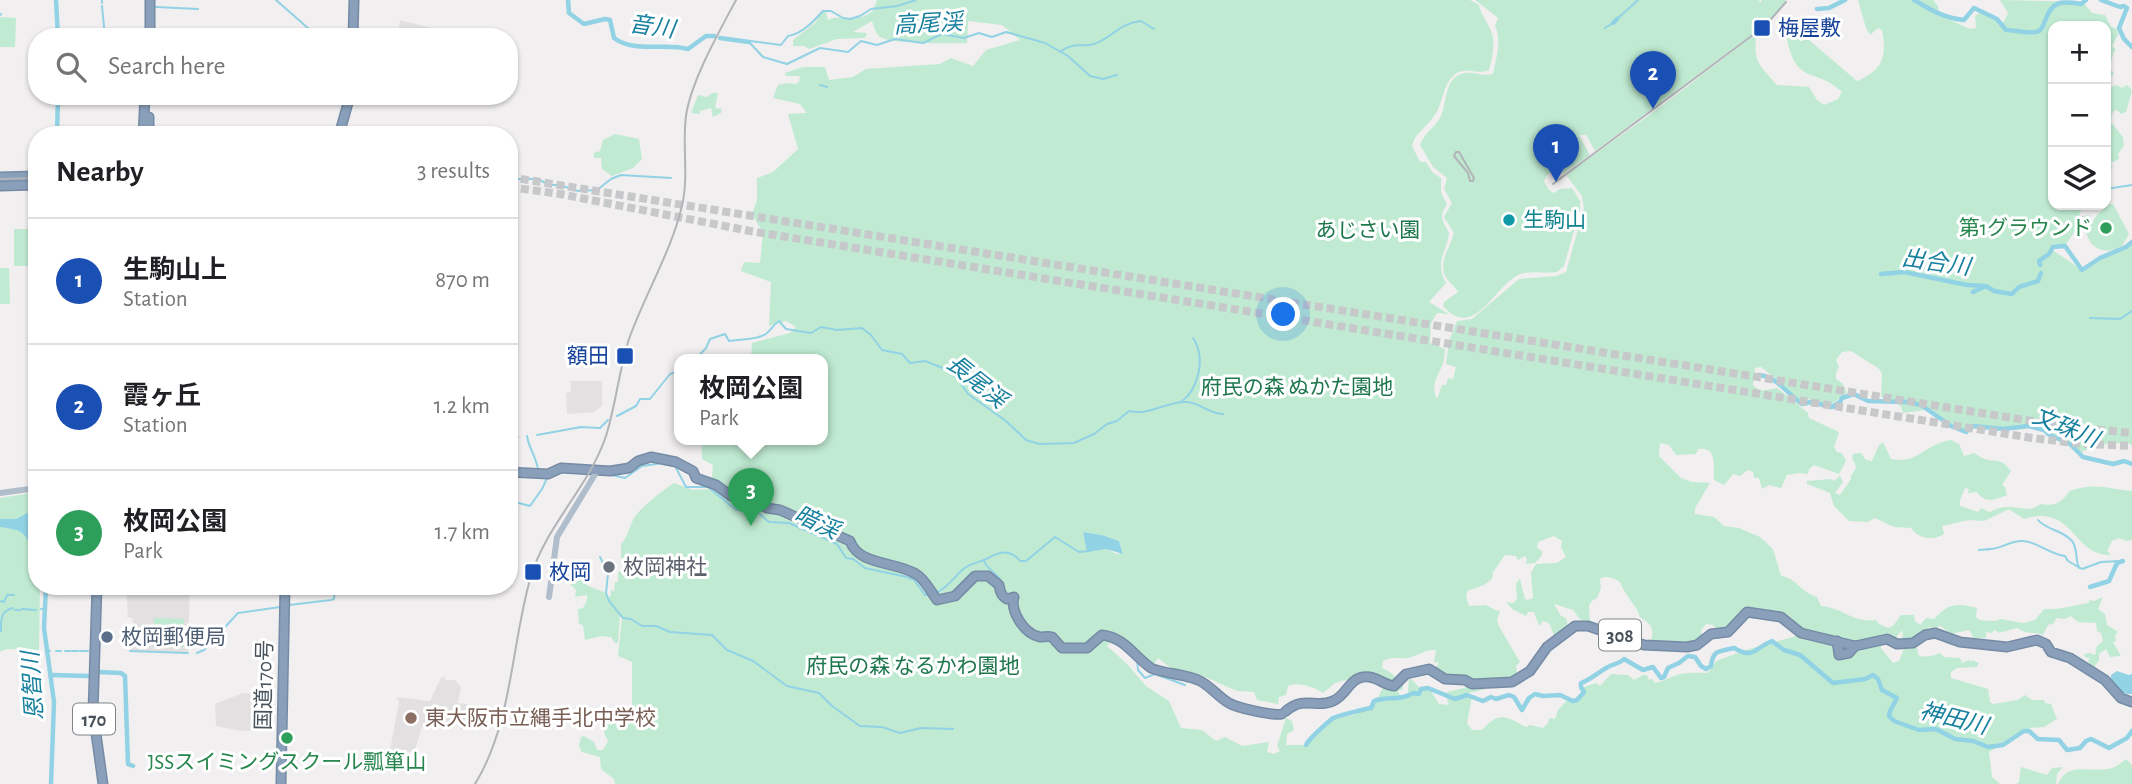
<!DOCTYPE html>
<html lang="en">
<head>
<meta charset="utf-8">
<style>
	:root { --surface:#fff; --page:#f2f2f2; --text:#202124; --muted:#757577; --line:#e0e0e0; --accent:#ea580c }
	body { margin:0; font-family:"Alegreya Sans","Noto Sans JP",sans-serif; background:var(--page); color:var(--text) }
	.controls { position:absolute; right:21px; top:21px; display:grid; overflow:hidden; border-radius:14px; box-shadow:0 2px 5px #0004 }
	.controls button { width:63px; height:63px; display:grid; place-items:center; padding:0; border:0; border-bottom:2px solid var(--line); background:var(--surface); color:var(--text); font:35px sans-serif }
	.you { position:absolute; left:1284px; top:315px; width:24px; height:24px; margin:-18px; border:5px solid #fff; border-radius:50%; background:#1a73e8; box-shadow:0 0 0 10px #1a73e833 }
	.badge { display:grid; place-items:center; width:46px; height:46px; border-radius:50%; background:var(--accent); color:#fff; font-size:23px; font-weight:700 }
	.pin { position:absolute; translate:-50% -58px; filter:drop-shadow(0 2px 4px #0008) }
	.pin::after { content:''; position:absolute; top:37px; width:24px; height:21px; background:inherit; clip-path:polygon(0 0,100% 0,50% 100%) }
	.popup { position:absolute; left:674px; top:354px; width:154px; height:91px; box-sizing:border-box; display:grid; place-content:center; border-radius:14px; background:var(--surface); filter:drop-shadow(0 2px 5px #0005); font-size:23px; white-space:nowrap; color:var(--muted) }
	.popup b { font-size:26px; color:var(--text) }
	.popup::after { content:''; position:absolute; left:50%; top:100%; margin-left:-14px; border:14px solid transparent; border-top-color:var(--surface) }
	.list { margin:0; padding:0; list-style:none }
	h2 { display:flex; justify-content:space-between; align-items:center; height:91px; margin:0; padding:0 28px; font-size:30px }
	h2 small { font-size:23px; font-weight:400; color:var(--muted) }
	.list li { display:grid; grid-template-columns:46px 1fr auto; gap:21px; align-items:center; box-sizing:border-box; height:126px; padding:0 28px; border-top:2px solid var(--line) }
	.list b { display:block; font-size:26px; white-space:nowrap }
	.list p { margin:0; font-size:23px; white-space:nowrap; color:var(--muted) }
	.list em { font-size:23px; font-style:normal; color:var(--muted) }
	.icon { flex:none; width:38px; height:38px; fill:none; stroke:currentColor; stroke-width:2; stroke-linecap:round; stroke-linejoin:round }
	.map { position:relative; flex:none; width:2132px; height:784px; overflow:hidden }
	.search { position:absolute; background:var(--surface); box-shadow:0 2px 5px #0004; left:28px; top:28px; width:490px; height:77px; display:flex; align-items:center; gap:18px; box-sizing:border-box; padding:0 24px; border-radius:28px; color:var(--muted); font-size:26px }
	.panel { position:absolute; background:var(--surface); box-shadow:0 2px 5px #0004; left:28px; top:126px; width:490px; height:469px; border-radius:28px }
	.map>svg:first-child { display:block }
</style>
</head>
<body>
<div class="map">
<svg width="2132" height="784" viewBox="0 0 2132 784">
	<rect width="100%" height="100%" fill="#f1efef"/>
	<g fill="#e2e0e0">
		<polygon points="400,20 435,29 433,37 398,37"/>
		<polygon points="570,381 602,381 602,406 594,412 567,414 566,393 571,392"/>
		<polygon points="126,586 190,586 188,652 130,651 133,618 128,617"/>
		<polygon points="445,676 445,680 455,680 461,687 458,703 467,704 464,728 461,730 458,722 449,721 448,729 422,727 414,752 390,751 399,701 396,697 430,701 441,678"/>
		<polygon points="243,693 260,694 261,730 243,731 216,726 215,704"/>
	</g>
	<g fill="#c0ebd2" fill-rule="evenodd">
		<path d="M 877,0 L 1470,0 L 1479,5 C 1481,15 1487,21 1491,31 C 1496,43 1492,59 1489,70 C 1479,75 1468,67 1457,73 C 1442,82 1444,103 1434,116 C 1427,127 1415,132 1412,146 L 1420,162 L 1426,162 L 1433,173 L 1441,178 L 1441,192 L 1447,205 C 1438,216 1443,221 1449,233 C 1447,252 1434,261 1446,283 L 1429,302 L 1449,314 L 1437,313 L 1431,323 L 1430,343 L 1445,349 C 1445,354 1444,362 1442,366 C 1436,379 1431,386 1437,399 L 1442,385 L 1446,385 L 1448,378 L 1453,379 L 1456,367 L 1446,364 L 1449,341 L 1457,321 L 1472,319 L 1519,279 L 1557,276 L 1566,272 L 1584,208 L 1582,196 L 1566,175 L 1659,108 L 1757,33 C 1752,62 1759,64 1777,85 L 1809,87 L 1817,100 L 1824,105 L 1838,99 L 1842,92 C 1816,67 1796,86 1787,39 L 1793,34 L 1802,34 L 1857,81 C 1883,70 1887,57 1882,30 L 1878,28 L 1870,35 L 1866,28 L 1858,0 L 1933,0 L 1938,6 L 1939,15 L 1970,29 L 1976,28 L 1975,16 L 1979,13 L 1996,19 L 1999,25 L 2002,25 L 2008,13 L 2000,0 L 2083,2 L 2092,13 L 2105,15 L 2111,27 L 2117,29 L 2118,35 L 2112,46 L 2116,50 L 2113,53 L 2110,69 L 2114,73 L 2108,83 L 2109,87 L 2117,85 L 2122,88 L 2127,85 L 2132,90 L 2126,112 L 2120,114 L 2120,112 L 2115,110 L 2112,114 L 2111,122 L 2123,137 L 2124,146 L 2118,154 L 2119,159 L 2111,163 L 2112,169 L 2106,171 L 2106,26 L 2053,26 L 2053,205 L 2086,205 L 2080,212 L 2079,217 L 2088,215 L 2091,216 L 2079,225 L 2066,244 L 2053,246 L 2051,249 C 2061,256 2074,263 2082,272 C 2090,268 2094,264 2101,260 C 2112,253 2122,251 2132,243 L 2132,446 L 2130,444 C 2113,441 2095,445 2080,453 L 2072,443 L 2044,429 L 2029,425 L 2001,428 L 1973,426 L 1966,431 L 1925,410 L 1903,413 L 1901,406 L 1881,397 L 1882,373 L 1878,368 L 1851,351 L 1842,352 L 1836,360 L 1839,367 L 1836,373 L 1836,379 L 1842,383 L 1847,393 L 1831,404 L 1808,399 L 1800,401 L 1793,398 L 1784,385 L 1761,367 L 1755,368 L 1753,385 C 1762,394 1768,389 1777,388 L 1808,413 L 1809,418 L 1839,432 L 1834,447 L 1837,452 L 1842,453 L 1846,461 L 1839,474 L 1814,465 L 1809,469 L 1808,474 L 1800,473 L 1787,475 L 1781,488 L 1769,485 L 1762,489 L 1759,478 L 1754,478 L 1753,472 L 1748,470 L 1740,476 L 1733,474 L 1724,485 L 1714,480 C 1713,466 1718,446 1698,449 L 1696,454 L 1676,455 L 1669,445 L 1660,443 L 1659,456 L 1681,478 L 1692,482 L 1710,483 L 1695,508 L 1695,514 L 1714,517 L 1724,526 L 1739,528 L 1760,537 L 1773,549 L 1781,576 C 1797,578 1800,592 1817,597 L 1821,606 C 1844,608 1852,623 1876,620 L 1879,624 L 1888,628 L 1893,626 L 1901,615 L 1914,615 L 1915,621 L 1920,625 L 1926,618 L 1934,619 C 1949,603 1956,603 1977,608 L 1976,617 L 1979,620 L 1995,621 L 2001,619 C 2008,620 2015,622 2023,623 L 2035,620 L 2044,609 C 2061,610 2073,605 2089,603 L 2089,600 L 2094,601 L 2103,597 L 2098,609 L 2105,614 L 2107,625 L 2118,632 L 2115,635 L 2116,641 L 2113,642 L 2121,656 L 2110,657 L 2106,649 L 2099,654 L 2099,661 L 2095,665 L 2096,670 L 2092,668 L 2088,661 L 2090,658 L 2085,657 L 2084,654 L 2090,653 L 2095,655 L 2097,646 L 2103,641 L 2101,633 L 2097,631 L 2096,623 L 2078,622 L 2071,616 L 2065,619 L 2056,618 L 2054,623 L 2048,625 L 2043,635 C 2036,631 2030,636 2017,628 L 1999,633 L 1995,630 L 1991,633 L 1986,632 L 1986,638 L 1974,638 L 1969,630 L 1951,634 L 1939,625 L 1938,628 L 1929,627 L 1914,642 L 1903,641 L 1902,630 L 1894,640 L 1882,634 L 1856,646 L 1850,640 L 1797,630 L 1790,625 L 1783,614 C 1772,616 1756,614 1747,608 L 1727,628 L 1718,631 L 1713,625 L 1706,624 L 1701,631 L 1702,637 L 1696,643 L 1666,646 L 1651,642 C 1654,627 1652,625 1640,617 C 1637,606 1625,596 1620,582 C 1613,578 1606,575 1600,579 L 1601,588 L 1597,598 C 1585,603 1590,612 1590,621 C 1579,622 1578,616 1573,610 L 1554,604 L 1561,616 L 1566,618 C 1570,630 1565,634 1556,640 L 1549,623 L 1543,621 L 1539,626 L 1534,612 L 1528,612 L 1526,616 L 1512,609 L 1506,602 L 1513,603 L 1517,599 L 1516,583 L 1520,579 L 1525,599 L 1528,600 L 1533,598 L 1531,573 L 1536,564 L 1557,563 L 1566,557 L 1561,547 L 1562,541 L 1554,536 L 1538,542 L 1537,548 L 1542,551 L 1542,555 L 1535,563 L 1526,564 L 1527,559 L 1525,556 L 1518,560 L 1516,556 L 1505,555 L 1493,572 L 1492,579 L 1484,585 L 1467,591 L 1466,596 L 1469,606 L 1486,605 L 1497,611 L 1500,610 L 1497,621 L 1500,628 L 1520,662 L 1516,666 L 1518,678 C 1499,685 1448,683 1435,668 L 1439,663 L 1434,662 L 1436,650 C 1426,649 1417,656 1407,658 C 1397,659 1392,656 1383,661 L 1382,668 L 1390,672 L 1399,681 L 1396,684 L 1386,683 L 1376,676 L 1364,675 L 1335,683 L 1323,693 C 1315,687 1297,681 1288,686 L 1286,695 L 1279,697 L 1278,704 L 1257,700 L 1254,692 L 1237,691 L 1196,673 L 1181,672 L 1168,666 L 1158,658 L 1153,666 L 1115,637 L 1107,646 L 1127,664 L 1146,686 L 1169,701 L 1181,728 L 1202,730 L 1216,741 L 1225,737 L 1242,746 L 1269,742 L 1267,752 L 1274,754 L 1280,751 L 1277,746 L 1286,718 L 1292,721 L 1294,730 L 1287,734 L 1286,745 L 1307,745 L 1334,718 L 1353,715 L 1372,708 L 1383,688 L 1393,688 L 1403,683 L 1403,689 L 1398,691 L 1400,696 L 1398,698 L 1404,698 L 1408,692 L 1409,677 L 1420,688 L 1431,691 L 1439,704 L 1449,705 L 1446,695 L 1447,692 L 1468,687 L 1486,686 L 1486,689 L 1468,693 L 1472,697 L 1467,723 L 1472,730 L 1482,730 C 1499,711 1506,716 1526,727 L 1530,725 L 1543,728 L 1548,723 L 1549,718 L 1555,719 L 1558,710 L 1567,700 L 1577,702 L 1584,694 L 1584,687 L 1596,683 L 1600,686 L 1611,674 L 1628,675 L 1634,680 L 1643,675 L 1647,675 L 1649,680 L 1652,679 L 1655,683 C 1663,682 1669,677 1677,675 C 1688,672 1698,673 1708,673 L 1716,661 L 1746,650 L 1796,636 L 1813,641 L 1832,642 L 1855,648 L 1861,648 L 1876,642 L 1881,643 L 1881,648 L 1893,663 L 1899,661 L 1905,646 L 1917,648 L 1918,655 C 1924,658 1934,656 1940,653 L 1944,657 L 1960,658 L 1962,663 L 1969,660 L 1971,662 L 1972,660 L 1979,663 L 1977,667 L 1957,668 L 1951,672 L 1951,678 L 1988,689 L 1990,702 L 1993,704 L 2018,700 L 2025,695 L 2032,700 L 2044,700 L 2045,703 L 2051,704 L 2057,719 L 2044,727 L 2030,728 L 1989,752 L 1992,777 L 2000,784 L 615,784 L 614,779 L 601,769 L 600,757 L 582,752 L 579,746 L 581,737 L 584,736 L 594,742 L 597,750 L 603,750 L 608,741 L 604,733 L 609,719 L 604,710 L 626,709 L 632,705 L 632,662 L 618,656 L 622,617 L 620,614 L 618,643 L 615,643 L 611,637 L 601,636 L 585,640 L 583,625 L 579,624 L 578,609 L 583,608 L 587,600 L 587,595 L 575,597 L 576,590 L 569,583 L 563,582 L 563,575 L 557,570 L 575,570 L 574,581 L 577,582 L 577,571 L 586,570 L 586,585 L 606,593 L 608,598 L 611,595 L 611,589 L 614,592 L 615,582 L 618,582 L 618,572 L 625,571 L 628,564 L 621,558 L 621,544 C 628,537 629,527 634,518 C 642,506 662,491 674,483 L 693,490 L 711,489 L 713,465 L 702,459 L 701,440 L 823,440 L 823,360 L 740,360 L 751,358 L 752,343 L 790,333 L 796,327 L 786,321 L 769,326 L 771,282 L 741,271 L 744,262 L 760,263 L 763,233 L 752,214 L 757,200 L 757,178 L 773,172 L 798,149 L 788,114 L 807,113 L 800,104 L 773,98 L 778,85 L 787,83 L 795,84 L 799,82 L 800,76 L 786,76 L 785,73 L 803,67 L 825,67 L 829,80 L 853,77 L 866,69 L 940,64 L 951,58 L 973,66 L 986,50 L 1020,40 L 1002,25 L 968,21 L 967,43 C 950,43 888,45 879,36 C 875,32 874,26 872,21 L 853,32 L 867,33 L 865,38 L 837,39 L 809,49 L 804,46 L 793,46 L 793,40 L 815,23 L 822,12 L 826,12 L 828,20 C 841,13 852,26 873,11 ZM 1083,532 L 1102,535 L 1119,541 L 1123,553 L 1117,554 L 1106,549 L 1087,551 Z"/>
		<path d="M 1475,0 L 1759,0 L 1760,3 L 1762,0 L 1787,0 L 1772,19 L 1757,31 L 1595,151 L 1586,135 L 1579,135 L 1590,155 L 1564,173 L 1560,169 L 1548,174 L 1544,181 L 1549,190 L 1554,193 L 1560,189 L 1572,188 L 1580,201 L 1580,210 L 1564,266 L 1557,272 C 1545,274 1528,270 1518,275 C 1493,288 1474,341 1443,306 L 1444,302 L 1458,292 C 1455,285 1446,281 1444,273 C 1440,258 1451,246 1454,233 L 1444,217 L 1452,203 L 1444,189 L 1447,178 L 1433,167 L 1420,145 C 1424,132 1438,126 1442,113 C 1447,100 1445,80 1461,74 C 1471,70 1482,77 1493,74 C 1496,59 1502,40 1495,26 L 1498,18 Z"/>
		<polygon points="0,17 16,18 15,47 0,47"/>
		<polygon points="712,93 718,93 715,108 722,109 721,113 713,117 711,108 700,111 700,114 691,113 698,95 707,97"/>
		<polygon points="615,134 639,139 642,159 633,168 612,176 602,169 601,158 594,158 594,153 600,151 603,140"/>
		<path d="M 2109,204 L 2113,204 L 2129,234 L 2122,246 C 2106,256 2089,249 2086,231 L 2097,215 Z"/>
		<rect x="14" y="229" width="23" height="37"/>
		<polygon points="0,268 9,268 10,304 0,304"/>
		<path d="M 1951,440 L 1959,444 L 1964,456 L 1974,453 C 1978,455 1981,458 1985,459 C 1998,463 2000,457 2011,471 L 2002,485 L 2005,487 L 2007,495 C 1996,499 1986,505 1977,492 L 1968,493 L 1969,489 L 1965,488 L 1960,500 L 1960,506 L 1978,512 L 1981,508 L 1990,512 C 1996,509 2001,507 2007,507 C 2020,506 2029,513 2041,504 C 2056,507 2061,502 2070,491 C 2098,482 2105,489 2132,491 L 2132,540 L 2126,541 L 2119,538 L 2112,541 L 2107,551 L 2111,555 C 2073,557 2074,503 2024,519 L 2009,509 L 1984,521 L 1969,520 L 1942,526 L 1944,534 C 1934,541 1918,539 1911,528 L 1894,527 L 1875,518 L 1867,522 L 1849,521 L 1834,506 L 1830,493 L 1807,484 L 1807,481 L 1831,479 L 1834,481 L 1840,476 L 1843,482 L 1835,493 L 1840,495 L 1851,479 L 1851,476 L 1856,468 L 1854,461 L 1852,460 L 1853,454 L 1861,453 L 1866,460 L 1872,461 L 1879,445 L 1883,442 L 1891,459 C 1920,464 1922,445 1951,440 Z"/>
		<polygon points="37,492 37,586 40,586 39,650 7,649 0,652 0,498"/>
		<polygon points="154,618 184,619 184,647 153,647"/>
		<path d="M 2126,759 L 2132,765 L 2132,784 L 2058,784 C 2068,760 2092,774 2112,768 C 2118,766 2122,762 2126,759 Z"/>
		<polygon points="2021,767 2047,775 2052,768 2063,767 2057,774 2056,784 2016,784 2019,782"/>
	</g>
	<g fill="#91d2e5">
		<path d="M 37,508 L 37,550 L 33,554 C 26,531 22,530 0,527 L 0,519 L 16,519 Z"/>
		<polygon points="1083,532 1102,535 1119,541 1123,554 1106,549 1087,552"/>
		<path d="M 2117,671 L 2129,675 L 2132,674 L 2132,694 C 2121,695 2110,686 2111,675 Z"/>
	</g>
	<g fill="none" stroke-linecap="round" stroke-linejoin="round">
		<g stroke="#91d2e5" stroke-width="2">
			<polyline points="102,0 102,3"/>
			<polyline points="276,0 309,29 314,37"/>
			<polyline points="102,6 105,37"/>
			<polyline points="156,7 198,9"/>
			<polyline points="0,15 1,14"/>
			<polyline points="1617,19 1638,0"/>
			<polyline points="1605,28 1613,23"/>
			<path d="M 750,41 L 781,45 L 788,36 C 802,34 814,21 823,11 L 831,11 L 843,18 L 850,19 L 860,16 L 871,9 L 897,6 L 916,0"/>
			<polyline points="749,42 763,57 787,64 820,48 848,52 861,41 877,45 895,39 923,43 942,34 964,38 979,33 992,37 1006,32 1045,43 1068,56 1090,76 1103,79 1117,75"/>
			<path d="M 1061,51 C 1077,41 1080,48 1094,44 C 1112,38 1119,23 1141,21 L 1154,29"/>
			<polyline points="820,85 827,87"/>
			<polyline points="509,179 538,179 549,185 560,185 578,191 597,190 611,179 621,175 671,178"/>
			<polyline points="2106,189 2132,185"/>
			<polyline points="2090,318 2120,319 2132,311"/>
			<path d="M 695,360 L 706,348 L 710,339 L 725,334 L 729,341 C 741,339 756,340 766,334 C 771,330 773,325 779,321 L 786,329 L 811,333 L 821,327 L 837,330 L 862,328 L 871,335 L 882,350 L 902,354 L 910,363 L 925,361 L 945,369 L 958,379 L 968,394 L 1006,421 L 1026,440 L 1039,444 L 1074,443 L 1094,434 L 1107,424 L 1117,421 L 1129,411 C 1148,416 1165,402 1185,402 C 1198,401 1209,414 1223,414"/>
			<path d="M 1181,402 C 1199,389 1206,357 1193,338"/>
			<polyline points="617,416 636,406 640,399 650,399 670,374 679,371"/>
			<polyline points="537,435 581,427 600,428 608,420"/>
			<polyline points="509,436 512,437"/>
			<path d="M 527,436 C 529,449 537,458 538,470"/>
			<polyline points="515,437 518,437"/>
			<polyline points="675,466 686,487 708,487 736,510 755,510 769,522 789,523 837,544 846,558 853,559 865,568 907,577 914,580 925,595 931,595"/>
			<polyline points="607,474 625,478 642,466 663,463"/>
			<polyline points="509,514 515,502 530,506 542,489 548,476"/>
			<path d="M 2038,520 C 2046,530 2063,530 2072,541 C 2078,548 2075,560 2079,568"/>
			<path d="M 1979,550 C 1983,549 1986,550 1990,549 C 2001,549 2011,540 2023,541 C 2038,542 2049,554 2065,556 L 2068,561 L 2082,569 L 2101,562 L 2120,561"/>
			<polyline points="600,557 608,574 606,593 609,601 623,618 631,619 642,626 656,626 670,632 712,635 727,650 753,661 787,686 819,693 832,706 860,726 882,727 900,733 921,728 953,729"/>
			<path d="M 984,561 C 988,571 1000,574 1003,585"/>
			<path d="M 936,593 C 947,588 953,579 961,571 C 967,564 978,563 986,559 C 999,552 1010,548 1020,561 L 1026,561 L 1055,537 L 1079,552 L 1089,551"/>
			<polyline points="0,601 4,602 7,595 14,595"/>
			<polyline points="289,605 331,600 334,599 335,586"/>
			<polyline points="22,609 36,610"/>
			<polyline points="41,609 45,609"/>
			<polyline points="15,610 20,610"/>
			<path d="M 1,631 C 1,620 0,611 13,608"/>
			<polyline points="47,650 50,651"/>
			<polyline points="56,651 61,651"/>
			<polyline points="65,651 70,651"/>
			<polyline points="72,651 78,651"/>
			<polyline points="80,651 88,651"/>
			<polyline points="130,651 188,653"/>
			<polyline points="197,653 204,650 238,613 280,607"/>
			<polyline points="1137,659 1138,670 1145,678 1155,674 1185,685"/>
		</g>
		<g stroke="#91d2e5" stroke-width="4.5">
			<polyline points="56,0 58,37"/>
			<path d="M 568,0 L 569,13 L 584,24 L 605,19 L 610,20 L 614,38 C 636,54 664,42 688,49 L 706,36 L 714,36"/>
			<path d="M 1914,0 C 1931,10 1944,18 1964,20 L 1974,8 L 1997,19 L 2006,30 C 2014,30 2032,35 2039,31 C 2043,28 2043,25 2045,21 C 2052,0 2062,1 2081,4 L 2086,0"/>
			<polyline points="2101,0 2120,7 2124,6 2127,8 2119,28 2124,39 2132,47"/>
			<polyline points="1817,9 1829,8 1845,0"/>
			<polyline points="1613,23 1617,19"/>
			<polyline points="720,38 749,42"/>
			<polyline points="57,135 58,96"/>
			<polyline points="2040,265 2039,261 2049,254 2053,247 2065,246 2082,270 2100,258 2126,247 2132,242"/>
			<polyline points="1881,274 1904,272 1967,285 1984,286"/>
			<polyline points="1973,292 1986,286 1994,291 2012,294 2019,287 2038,281 2041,273"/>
			<path d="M 1759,375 C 1778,377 1787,394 1802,404 L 1811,402 L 1832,407 L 1840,402 L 1842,398 L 1854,394 L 1868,401 L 1908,402 L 1921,405 L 1951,426 L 1966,432 L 1973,426 L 2003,429 L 2029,426 L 2044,430 L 2048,434 L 2070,444 L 2083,457 L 2113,464 L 2124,461 L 2132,464"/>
			<polyline points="46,586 44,628 54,702 51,784"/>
			<polyline points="2090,587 2109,581 2117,563 2123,561"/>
			<polyline points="98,672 121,673 125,676 128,764 133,766"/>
			<polyline points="51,675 90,676"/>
			<path d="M 1306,745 C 1310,737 1326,724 1333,718 C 1337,716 1365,709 1371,708 L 1374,701 C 1386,696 1402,701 1413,693 L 1419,694 L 1421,689 L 1428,688 L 1455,699 L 1467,695 L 1483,701 L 1491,697 L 1496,699 L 1509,695 L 1514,697 L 1522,710 L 1529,698 L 1535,694 L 1543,696 L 1560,695 L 1573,701 L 1577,700 L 1584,692 L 1581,687 L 1581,683 C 1592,679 1598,672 1608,667 C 1614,663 1618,665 1624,659 L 1643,670 L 1653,667 L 1661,678 L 1664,677 L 1668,668 L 1679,663 L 1688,656 L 1695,657 L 1701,666 L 1706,669 L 1711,666 C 1713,649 1719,652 1734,648 C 1754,660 1754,648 1772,641 L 1784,650 L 1800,655 L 1833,683 L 1865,679 L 1873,675 L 1878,679 L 1882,690 L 1897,698 L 1890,711 L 1889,716 L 1894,721 L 1919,730 L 1936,729 L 1955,739 L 1973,741 L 1988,747 L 2003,745 L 2024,731 L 2029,731 L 2038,739 L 2059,740 L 2067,750 L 2080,748 L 2086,741 L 2091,739 L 2109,748 L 2127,738 L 2132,731"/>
		</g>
		<g stroke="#c7c8ca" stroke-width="8" stroke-dasharray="8 4" stroke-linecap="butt">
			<polyline points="509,177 2069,427 2132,433"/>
			<polyline points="509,187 560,194 750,231 2032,438 2084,444 2132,446"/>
		</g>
		<g stroke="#758ba5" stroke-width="11">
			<g id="highway">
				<polyline points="150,37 150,0"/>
				<polyline points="353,37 354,0"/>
				<polyline points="143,135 145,96"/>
				<polyline points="149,135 149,117"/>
				<polyline points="339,135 350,96"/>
				<polyline points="0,177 37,176"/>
				<polyline points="0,186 37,185"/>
				<path d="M 509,472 L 548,474 L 561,468 L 610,471 L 629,468 L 638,461 L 651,457 L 676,462 L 693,471 L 696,478 L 716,485 L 731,496 L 747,496 L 767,508 L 780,510 L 850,541 C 859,566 895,561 916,574 C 925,579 931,592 937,600 L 955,596 L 975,576 L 988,576 L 999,585 C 1000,591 1001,596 1007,599 L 1014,597 C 1010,611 1024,634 1040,637 C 1044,637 1048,636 1052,637 L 1062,648 L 1087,648 L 1102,635 C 1124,637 1134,656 1151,668 C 1157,672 1188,675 1198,680 C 1210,685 1218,697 1229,703 C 1237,708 1274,716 1282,714"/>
				<polyline points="97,586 93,712 103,784"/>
				<polyline points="1837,641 1839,655 1849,653 1855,646"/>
				<path d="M 1286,711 C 1305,695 1316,709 1333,701 C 1346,696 1349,679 1363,677 C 1376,675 1383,685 1394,686 L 1406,674 L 1429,669 L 1445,679 L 1465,680 L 1472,684 L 1512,682 L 1530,671 L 1547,647 L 1575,626 L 1588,626 L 1644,645 L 1687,647 L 1697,645 L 1711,634 L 1728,632 L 1747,612 L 1781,617 L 1801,633 L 1855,646 L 1887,639 L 1897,644 L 1913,643 L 1925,635 L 1935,633 L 1960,642 L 2007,647 L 2037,640 L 2046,644 L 2051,652 L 2070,658 L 2105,680 L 2121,698 L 2132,702"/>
				<polyline points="281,784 285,586"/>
			</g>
		</g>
		<g stroke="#b0becb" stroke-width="6">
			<polyline points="0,493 37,488"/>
			<polyline points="549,597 557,537 597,471"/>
		</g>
		<use href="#highway" stroke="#8aa0ba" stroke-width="8"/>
		<g stroke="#b1b4b8" stroke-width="2">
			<polygon points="1456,152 1459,152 1474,178 1473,181 1470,181 1468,173 1454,156"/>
			<polyline points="0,179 37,178"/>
			<polyline points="1553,184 1765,26 1786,2"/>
			<path d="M 475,784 C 513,722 511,644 531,576 C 547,524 589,487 606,436 C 616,404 619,370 629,339 C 645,294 671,252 682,206 C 689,176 682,146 686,116 C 691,81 719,32 736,0"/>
		</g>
	</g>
	<g fill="#1a4fb4" stroke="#fff" stroke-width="2.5">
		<rect x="1753" y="19" width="18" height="18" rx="3.5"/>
		<rect x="616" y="347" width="18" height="18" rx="3.5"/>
		<rect x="524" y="563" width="18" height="18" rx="3.5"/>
	</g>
	<circle fill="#0f9aa8" stroke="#fff" stroke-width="2.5" cx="1509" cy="220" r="7"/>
	<g fill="#2e9e5b" stroke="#fff" stroke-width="2.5">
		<circle cx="2106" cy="228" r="7"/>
		<circle cx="287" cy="738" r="7"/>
	</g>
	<circle fill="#6b7280" stroke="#fff" stroke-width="2.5" cx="609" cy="567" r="7"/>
	<circle fill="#5c6f8a" stroke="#fff" stroke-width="2.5" cx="107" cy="637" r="7"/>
	<circle fill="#8d6e63" stroke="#fff" stroke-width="2.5" cx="411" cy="718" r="7"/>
	<g text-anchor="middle" stroke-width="6" stroke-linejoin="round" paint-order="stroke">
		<g fill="#fff" stroke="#7f868c" stroke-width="2">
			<rect x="1599" y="619.5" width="42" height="31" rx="5"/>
			<rect x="73" y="703.5" width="42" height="31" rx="5"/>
		</g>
		<g font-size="19" font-weight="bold" fill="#48525b">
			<text x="1620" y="642">308</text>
			<text x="94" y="726">170</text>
		</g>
		<g font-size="21" fill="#164399" stroke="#fff" text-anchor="start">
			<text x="1778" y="35">梅屋敷</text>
			<text x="609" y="363" text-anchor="end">額田</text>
			<text x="549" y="579">枚岡</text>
		</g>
		<g font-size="21" fill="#0d838f" stroke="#fff" text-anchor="start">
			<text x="1523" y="227">生駒山</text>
		</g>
		<g font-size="21" fill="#27864d" stroke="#fff" text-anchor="end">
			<text x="2092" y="235">第1グラウンド</text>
			<text x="287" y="769" text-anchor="middle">JSSスイミングスクール瓢箪山</text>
		</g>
		<g font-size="21" fill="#1e774c" stroke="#fff">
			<text x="1368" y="237">あじさい園</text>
			<text x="1297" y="394">府民の森 ぬかた園地</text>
			<text x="913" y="673">府民の森 なるかわ園地</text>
		</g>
		<g font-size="21" fill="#5b616d" stroke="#fff" text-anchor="start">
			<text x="623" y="574">枚岡神社</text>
		</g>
		<g font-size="21" fill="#4e5e75" stroke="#fff" text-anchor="start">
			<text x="121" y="644">枚岡郵便局</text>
		</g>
		<g font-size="21" fill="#48525b" stroke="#fff">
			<text transform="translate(264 685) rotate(-89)" y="7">国道170号</text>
		</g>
		<g font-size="21" fill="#785e54" stroke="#fff" text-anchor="start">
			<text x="425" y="725">東大阪市立縄手北中学校</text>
		</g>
		<g font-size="23" font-style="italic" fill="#17809e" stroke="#fff">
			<text transform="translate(928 23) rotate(-3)" y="8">高尾渓</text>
			<text transform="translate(652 26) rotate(8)" y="8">音川</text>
			<text transform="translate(1936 262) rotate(8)" y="8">出合川</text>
			<text transform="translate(977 381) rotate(39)" y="8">長尾渓</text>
			<text transform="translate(2066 427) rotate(22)" y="8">文珠川</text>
			<text transform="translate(817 522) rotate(25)" y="8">暗渓</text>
			<text transform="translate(32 686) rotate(-94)" y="8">恩智川</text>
			<text transform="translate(1954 718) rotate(14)" y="8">神田川</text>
		</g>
	</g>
</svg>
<div class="controls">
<button>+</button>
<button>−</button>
<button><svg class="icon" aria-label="layers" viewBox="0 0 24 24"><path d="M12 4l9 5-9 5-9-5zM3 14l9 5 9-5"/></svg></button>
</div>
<div class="you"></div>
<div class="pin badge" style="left:1556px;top:182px;background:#1a4fb4">1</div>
<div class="pin badge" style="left:1653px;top:109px;background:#1a4fb4">2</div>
<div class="pin badge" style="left:751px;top:526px;background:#2e9e5b">3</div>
<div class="popup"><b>枚岡公園</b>Park</div>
<div class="search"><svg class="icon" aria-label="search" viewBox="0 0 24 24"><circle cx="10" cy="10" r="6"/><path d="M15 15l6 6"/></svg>Search here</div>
<section class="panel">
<h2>Nearby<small>3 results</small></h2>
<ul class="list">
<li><span class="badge" style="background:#1a4fb4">1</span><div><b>生駒山上</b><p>Station</p></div><em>870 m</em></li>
<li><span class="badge" style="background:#1a4fb4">2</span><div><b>霞ヶ丘</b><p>Station</p></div><em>1.2 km</em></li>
<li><span class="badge" style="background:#2e9e5b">3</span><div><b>枚岡公園</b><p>Park</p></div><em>1.7 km</em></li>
</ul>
</section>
</div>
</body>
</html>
